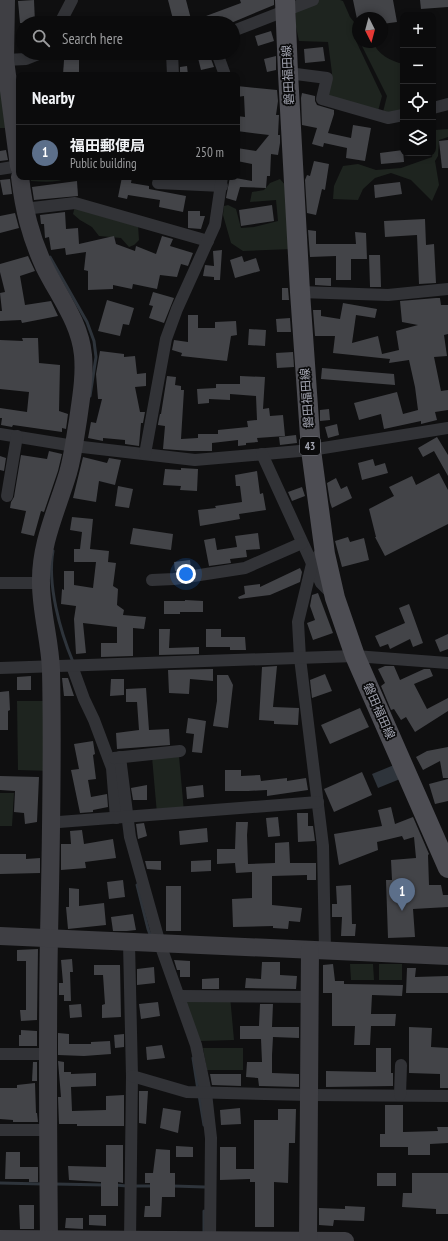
<!DOCTYPE html>
<html lang="en">
<head>
<meta charset="utf-8">
<style>
	:root { --surface:#0b0b0c; --page:#19191a; --text:#f1f3f6; --muted:#9a9b9d; --line:#2b2b2d; --accent:#0f766e }
	body { margin:0; font-family:"PT Sans Narrow","Noto Sans JP",sans-serif; background:var(--page); color:var(--text) }
	.controls { position:absolute; right:12px; top:12px; display:grid; overflow:hidden; border-radius:8px; box-shadow:0 2px 6px #0003 }
	.controls button { width:36px; height:36px; display:grid; place-items:center; padding:0; border:0; border-bottom:1px solid var(--line); background:var(--surface); color:var(--text); font:20px sans-serif }
	.compass { position:absolute; left:352px; top:12px; width:36px; height:36px; border-radius:50%; background:var(--surface); box-shadow:0 2px 6px #0003; rotate:174deg }
	.you { position:absolute; left:186px; top:574px; width:14px; height:14px; margin:-10px; border:3px solid #fff; border-radius:50%; background:#1a73e8; box-shadow:0 0 0 6px #1a73e833 }
	.badge { display:grid; place-items:center; width:26px; height:26px; border-radius:50%; background:var(--accent); color:#fff; font-size:13px; font-weight:700 }
	.pin { position:absolute; translate:-50% -33px; filter:drop-shadow(0 1px 2px #0008) }
	.pin::after { content:''; position:absolute; top:21px; width:14px; height:12px; background:inherit; clip-path:polygon(0 0,100% 0,50% 100%) }
	.list { margin:0; padding:0; list-style:none }
	h2 { display:flex; justify-content:space-between; align-items:center; height:52px; margin:0; padding:0 16px; font-size:17px }
	h2 small { font-size:13px; font-weight:400; color:var(--muted) }
	.list li { display:grid; grid-template-columns:26px 1fr auto; gap:12px; align-items:center; box-sizing:border-box; height:56px; padding:0 16px; border-top:1px solid var(--line) }
	.list b { display:block; font-size:15px; white-space:nowrap }
	.list p { margin:0; font-size:13px; white-space:nowrap; color:var(--muted) }
	.list em { font-size:13px; font-style:normal; color:var(--muted) }
	.icon { flex:none; width:22px; height:22px; fill:none; stroke:currentColor; stroke-width:2; stroke-linecap:round; stroke-linejoin:round }
	.map { position:relative; flex:none; width:448px; height:1241px; overflow:hidden }
	.search { position:absolute; background:var(--surface); box-shadow:0 2px 6px #0003; left:16px; top:16px; width:224px; height:44px; display:flex; align-items:center; gap:10px; box-sizing:border-box; padding:0 14px; border-radius:22px; color:var(--muted); font-size:15px }
	.panel { position:absolute; background:var(--surface); box-shadow:0 2px 6px #0003; left:16px; top:72px; width:224px; height:108px; border-radius:8px }
	.map>svg:first-child { display:block }
</style>
</head>
<body>
<div class="map">
<svg width="448" height="1241" viewBox="0 0 448 1241">
	<rect width="100%" height="100%" fill="#0f0f10"/>
	<g fill="#1e241f">
		<polygon points="313,0 340,0 343,1 350,17 358,27 358,41 356,41 382,96 377,115 327,96 332,73 328,42 299,41 296,27 296,11"/>
		<path d="M 359,42 L 373,42 C 377,54 391,61 403,64 L 403,113 L 382,116 L 387,96 L 362,46 Z"/>
		<polygon points="0,73 7,128 0,128"/>
		<polygon points="448,129 448,137 439,140 438,156 435,161 439,185 432,201 411,180 391,173 375,178 363,189 358,200 333,199 334,186 343,166 358,164 376,170 401,168 432,157 435,130"/>
		<path d="M 30,177 L 71,177 C 58,183 45,182 31,181 Z"/>
		<polygon points="280,179 287,187 292,249 243,251 231,243 223,215 224,206 228,205 236,209 241,228 254,227 278,221 276,200 250,202 252,192 264,190 270,183"/>
		<polygon points="75,206 138,225 139,240 134,245 129,247 121,238 99,236 92,227 80,220 73,214"/>
		<polygon points="17,701 51,701 52,771 18,770"/>
		<polygon points="179,756 184,812 157,814 152,757"/>
		<polygon points="0,793 14,793 12,826 0,826"/>
		<polygon points="350,964 373,964 374,980 351,980"/>
		<rect x="379" y="964" width="23" height="16"/>
		<polygon points="179,996 230,996 234,1040 199,1041"/>
		<polygon points="203,1048 243,1048 243,1070 207,1070"/>
	</g>
	<polygon fill="#2e343b" points="394,765 400,779 378,788 372,774"/>
	<g fill="none" stroke-linecap="round" stroke-linejoin="round">
		<g stroke="#2e343b" stroke-width="3">
			<polyline points="50,257 87,322 94,341 96,357 90,396"/>
			<path d="M 53,551 C 47,584 60,631 73,662"/>
			<polyline points="137,885 148,929 151,937"/>
			<polyline points="193,1058 198,1090"/>
			<polyline points="199,1095 204,1125"/>
			<polyline points="0,1183 43,1184"/>
			<polyline points="55,1184 105,1185"/>
			<polyline points="115,1185 127,1186"/>
			<polyline points="133,1186 153,1186"/>
			<polyline points="173,1186 205,1187"/>
			<polyline points="204,1235 204,1211"/>
		</g>
	</g>
	<g fill="#434448">
		<polygon points="34,0 35,23 20,23 18,1"/>
		<polygon points="168,0 186,0 192,23 174,23"/>
		<polygon points="240,0 274,0 274,5 231,23 209,23 206,16 241,3"/>
		<polygon points="353,0 393,0 397,22 382,24 382,18 358,18 357,19"/>
		<polygon points="420,0 448,0 448,7 421,9"/>
		<polygon points="271,31 274,41 258,46 255,36"/>
		<polygon points="323,47 325,61 305,63 304,49"/>
		<polygon points="210,56 214,67 201,70 198,58"/>
		<polygon points="276,56 276,70 267,72 264,59"/>
		<polygon points="64,60 79,60 79,75 63,75"/>
		<polygon points="187,66 188,75 180,75 180,67"/>
		<polygon points="237,86 277,90 278,101 276,115 279,115 278,135 280,135 280,143 278,155 271,154 270,176 267,176 266,188 240,187 236,201 226,198 230,177 252,181 252,164 237,161 237,148 256,151 269,135 237,131 237,116 245,117 244,96 237,97"/>
		<polygon points="302,93 315,96 315,101 317,105 334,110 334,114 328,133 351,138 353,125 371,128 365,161 346,158 347,148 324,143 323,147 312,144 317,128 302,125 301,98"/>
		<polygon points="448,140 448,168 442,168 439,141"/>
		<polygon points="6,150 8,160 0,161 0,151"/>
		<polygon points="403,150 404,162 381,164 380,153"/>
		<polygon points="314,161 329,164 325,190 322,189 316,215 307,213 305,180 307,175 310,176"/>
		<polygon points="122,177 132,177 131,183 149,186 149,189 186,196 183,212 159,207 160,200 128,195 127,199 118,197"/>
		<polygon points="10,179 12,194 3,195 0,180"/>
		<polygon points="77,181 78,196 34,200 32,187"/>
		<polygon points="400,182 402,194 375,198 374,185"/>
		<polygon points="272,205 274,221 241,226 239,210"/>
		<polygon points="188,211 200,211 200,216 205,216 201,229 188,228"/>
		<polygon points="65,212 66,229 78,228 79,244 114,236 116,244 135,251 136,246 156,254 162,236 173,239 170,246 193,253 188,266 181,264 177,277 160,275 157,289 133,284 132,289 113,285 113,289 88,290 88,271 84,270 86,252 66,255 65,248 51,250 49,237 45,238 44,224 41,224 40,215"/>
		<polygon points="15,213 19,228 0,233 0,216"/>
		<polygon points="425,219 426,245 434,244 436,283 419,284 417,235 385,237 384,221"/>
		<polygon points="308,230 316,231 316,244 356,244 355,232 366,233 367,259 351,259 351,280 336,280 336,256 310,257"/>
		<polygon points="222,250 220,280 214,280 214,277 203,276 205,265 214,266 213,251"/>
		<polygon points="369,255 380,255 381,287 370,287"/>
		<polygon points="28,256 35,271 20,276 25,305 51,301 58,316 22,323 21,320 0,321 0,311 2,311 0,293 5,292 0,272 0,264"/>
		<polygon points="242,256 244,262 256,258 260,271 235,278 230,260"/>
		<polygon points="315,278 331,278 331,286 315,285"/>
		<polygon points="282,288 288,288 289,300 282,300"/>
		<polygon points="153,292 174,298 164,323 149,318 153,306 149,305"/>
		<polygon points="436,298 440,298 441,305 448,305 448,334 444,335 447,356 434,357 441,391 448,390 448,410 435,412 437,420 421,424 421,421 384,429 381,414 359,420 354,403 397,392 403,414 418,410 415,387 409,360 389,363 390,359 333,353 335,336 315,336 313,310 321,310 321,316 340,319 343,303 377,309 375,318 356,315 352,343 378,336 382,354 399,350 396,331 418,325 402,322 400,301"/>
		<polygon points="107,300 134,308 129,325 123,324 120,336 98,331"/>
		<polygon points="188,315 198,315 198,328 215,328 215,322 236,321 237,335 231,336 227,361 181,356 182,353 172,350 174,340 188,342"/>
		<polygon points="290,318 291,332 277,332 276,319"/>
		<polygon points="249,329 266,330 265,346 248,345"/>
		<polygon points="22,338 38,338 39,363 60,365 59,411 68,414 66,429 62,428 62,432 13,425 12,427 1,425 2,418 0,418 0,408 27,412 29,392 0,389 0,340 23,341"/>
		<polygon points="100,351 124,354 124,357 135,356 137,374 146,373 146,386 135,387 140,412 145,412 143,423 141,423 139,446 125,444 125,440 103,438 103,441 88,438 91,422 96,423 102,399 98,399 96,374"/>
		<polygon points="293,352 294,367 277,368 276,353"/>
		<polygon points="322,368 394,374 395,385 321,379"/>
		<polygon points="167,376 176,377 175,385 181,386 181,390 184,390 181,439 198,438 198,434 218,434 218,430 248,427 247,421 257,420 256,396 230,394 230,400 209,399 209,403 198,404 197,389 216,388 216,384 240,384 240,376 265,377 263,409 269,408 270,416 283,415 285,436 257,438 258,442 246,443 246,445 238,446 238,440 212,443 212,451 190,451 163,449 165,426 158,425 158,424 160,414 161,414"/>
		<polygon points="329,409 330,420 320,421 320,410"/>
		<polygon points="337,424 339,435 328,438 325,427"/>
		<polygon points="296,435 297,443 280,445 279,437"/>
		<polygon points="437,437 448,455 448,476 434,451 423,457 418,448"/>
		<polygon points="49,451 62,454 58,471 44,512 41,511 34,536 21,533 26,511 10,508 11,502 14,497 21,455 47,459"/>
		<polygon points="0,456 6,458 4,471 0,470"/>
		<polygon points="83,457 107,463 109,458 121,460 115,485 99,481 96,502 73,498"/>
		<polygon points="373,459 375,466 385,463 388,473 362,480 358,463"/>
		<polygon points="181,468 198,469 197,491 180,490 181,486 163,485 165,469 181,470"/>
		<polygon points="257,471 260,494 263,493 266,510 239,514 240,519 200,526 198,510 216,508 215,506 242,502 240,486 236,486 235,475"/>
		<polygon points="439,473 448,490 448,524 385,556 375,537 376,537 369,509 394,496 389,487 412,476 416,485"/>
		<polygon points="336,478 341,489 347,486 352,498 332,508 330,502 327,483"/>
		<polygon points="118,486 133,489 129,508 115,506"/>
		<polygon points="302,487 305,496 292,501 288,492"/>
		<polygon points="72,517 93,519 90,549 109,551 108,562 116,563 113,586 118,589 117,605 124,610 123,615 146,617 144,629 133,628 133,656 101,657 101,643 117,643 117,627 83,623 86,653 76,654 74,619 76,606 61,604 62,589 64,590 64,571 74,571 74,585 93,588 96,562 74,562 74,549 80,549 82,532 70,530"/>
		<polygon points="133,528 173,534 171,550 130,544"/>
		<polygon points="258,533 260,549 246,550 247,557 230,559 231,563 209,566 204,540 215,538 217,550 237,547 235,536"/>
		<polygon points="348,537 350,542 364,538 369,560 342,567 335,541"/>
		<polygon points="190,560 191,569 175,571 174,562"/>
		<polygon points="300,568 302,572 300,582 270,595 239,599 238,597 245,594 244,586 260,584 260,587"/>
		<polygon points="318,593 333,633 313,640 307,623 315,620 310,606 312,595"/>
		<polygon points="185,600 203,601 203,612 180,612 180,614 164,614 164,601 185,601"/>
		<polygon points="409,604 423,643 413,647 410,639 390,649 388,644 380,647 375,636 405,623 399,608"/>
		<polygon points="159,629 170,629 169,648 199,647 199,654 159,655"/>
		<polygon points="206,629 221,629 221,637 245,637 246,650 230,650 230,647 206,647"/>
		<polygon points="448,634 448,649 440,652 435,640"/>
		<polygon points="277,666 273,707 299,708 298,725 274,724 274,721 259,720 262,667"/>
		<polygon points="385,666 394,666 400,680 424,669 430,669 433,676 414,684 427,709 448,698 448,711 415,732 406,717 401,720 394,709 391,710 381,686 385,683 378,669"/>
		<polygon points="213,669 213,681 190,679 189,694 169,693 168,670"/>
		<polygon points="325,674 332,691 312,698 310,680"/>
		<polygon points="217,675 228,675 233,685 228,728 213,726 217,701"/>
		<polygon points="31,676 31,690 17,690 17,677"/>
		<polygon points="62,678 68,678 74,696 64,696"/>
		<polygon points="111,679 124,679 124,695 110,696"/>
		<polygon points="146,688 149,730 169,729 170,745 117,749 116,733 139,730 137,702 126,702 126,689"/>
		<polygon points="9,691 10,710 8,711 8,730 0,730 0,692"/>
		<polygon points="360,708 369,727 330,744 321,725"/>
		<polygon points="188,718 206,721 202,753 192,752 194,734 186,733"/>
		<polygon points="93,741 95,754 93,755 96,779 88,780 91,797 107,794 108,807 93,810 93,812 80,813 71,770 79,769 74,744"/>
		<polygon points="448,747 448,778 443,778 440,761 423,770 416,757 427,751"/>
		<polygon points="225,770 241,770 241,776 260,775 261,781 287,778 287,781 306,778 308,790 267,796 267,790 248,791 225,791"/>
		<polygon points="362,772 372,795 334,812 324,789"/>
		<polygon points="0,776 39,777 37,822 25,824 24,813 14,812 15,791 0,790"/>
		<polygon points="448,779 448,801 435,804 429,784"/>
		<polygon points="147,785 147,800 133,800 131,788"/>
		<polygon points="203,785 204,797 187,799 186,787"/>
		<polygon points="391,807 395,824 413,817 429,854 428,855 429,885 441,885 443,895 448,895 448,907 413,909 415,937 388,938 386,880 392,880 391,860 416,858 414,837 404,840 402,836 377,842 378,850 339,865 334,834 382,826 378,810"/>
		<polygon points="297,813 308,813 308,826 313,826 315,841 298,842"/>
		<polygon points="278,817 280,836 268,837 266,818"/>
		<polygon points="236,822 248,822 247,835 248,864 275,863 275,843 289,842 290,863 316,863 316,880 307,880 307,875 272,876 272,905 302,908 300,922 289,921 288,929 273,928 273,926 233,927 232,899 252,898 252,872 236,873 235,863 217,864 217,849 235,849"/>
		<polygon points="144,823 147,836 138,839 136,824"/>
		<polygon points="207,828 208,842 180,845 179,831"/>
		<polygon points="82,830 84,844 113,839 116,858 85,862 86,868 61,870 61,844 71,844 70,831"/>
		<polygon points="0,854 26,854 26,859 40,858 40,873 0,874"/>
		<polygon points="211,860 211,871 191,872 191,861"/>
		<polygon points="145,861 161,861 161,870 147,869"/>
		<polygon points="123,880 125,897 109,899 107,882"/>
		<polygon points="351,885 352,924 356,924 355,936 341,936 342,917 332,917 332,904 337,904 336,886"/>
		<rect x="166" y="886" width="15" height="45"/>
		<polygon points="69,888 79,889 79,906 104,903 106,925 68,929 66,907 69,907"/>
		<polygon points="133,914 136,930 127,931 113,931 111,917"/>
		<polygon points="38,949 37,1020 21,1021 20,1010 26,1010 26,961 17,961 17,950"/>
		<polygon points="72,959 73,972 70,972 71,1001 64,1001 64,995 59,995 59,983 63,983 61,960"/>
		<polygon points="174,960 190,961 190,977 180,977 180,970 177,970"/>
		<polygon points="262,962 280,962 280,975 297,976 296,989 245,988 246,978 261,979"/>
		<polygon points="333,964 335,981 344,981 344,984 403,985 402,996 372,995 371,1014 396,1014 395,1026 371,1026 370,1045 354,1045 355,1026 332,1026 332,993 323,993 323,965"/>
		<polygon points="94,965 120,965 121,1017 102,1018 102,1005 105,1004 103,975 94,975"/>
		<polygon points="154,967 155,983 137,985 137,969"/>
		<polygon points="407,968 416,968 415,977 448,976 448,993 406,993"/>
		<polygon points="219,978 219,989 202,989 202,979"/>
		<polygon points="158,1002 160,1016 141,1019 139,1004"/>
		<polygon points="81,1004 82,1017 70,1018 69,1005"/>
		<polygon points="260,1004 273,1004 272,1027 299,1027 299,1038 273,1037 272,1055 272,1073 299,1074 299,1087 259,1086 258,1078 246,1077 247,1062 262,1062 261,1039 240,1039 240,1026 259,1026"/>
		<polygon points="409,1027 432,1028 431,1047 448,1048 448,1088 440,1088 440,1074 409,1073"/>
		<polygon points="21,1030 37,1031 37,1046 19,1046 19,1035 21,1035"/>
		<polygon points="58,1033 69,1034 69,1044 91,1044 91,1042 110,1041 111,1054 84,1056 58,1055"/>
		<polygon points="124,1034 124,1047 115,1048 114,1035"/>
		<polygon points="162,1045 165,1058 147,1060 146,1047"/>
		<polygon points="376,1048 391,1048 391,1073 393,1073 393,1086 326,1087 326,1071 376,1072"/>
		<polygon points="58,1061 64,1062 64,1072 71,1072 71,1074 96,1073 96,1086 71,1087 72,1111 106,1110 106,1096 124,1095 124,1126 77,1126 77,1124 59,1124 58,1097 61,1097"/>
		<polygon points="33,1062 37,1062 37,1081 32,1081"/>
		<polygon points="210,1074 241,1074 241,1086 212,1085"/>
		<polygon points="35,1083 36,1113 37,1113 38,1122 13,1122 13,1120 0,1119 0,1088 17,1088 17,1085"/>
		<polygon points="139,1091 148,1091 146,1124 139,1123"/>
		<polygon points="385,1105 403,1105 403,1132 438,1131 437,1127 448,1127 448,1143 430,1144 430,1155 408,1155 408,1147 380,1147 380,1134 385,1134"/>
		<polygon points="163,1108 181,1111 178,1133 160,1128"/>
		<polygon points="240,1108 241,1124 221,1125 220,1110"/>
		<polygon points="278,1109 296,1109 295,1143 289,1143 288,1183 274,1182 274,1227 255,1227 255,1182 250,1182 250,1179 220,1180 220,1147 236,1147 236,1169 254,1169 254,1120 278,1120"/>
		<polygon points="106,1145 123,1145 123,1183 118,1182 118,1206 101,1206 101,1182 69,1180 68,1166 106,1167"/>
		<polygon points="176,1146 193,1147 193,1157 176,1157"/>
		<polygon points="156,1149 170,1150 170,1173 175,1173 175,1197 162,1197 161,1217 144,1217 145,1206 150,1206 150,1183 145,1183 145,1173 153,1173"/>
		<polygon points="6,1152 20,1152 20,1167 38,1167 38,1182 29,1182 29,1179 5,1179"/>
		<rect x="377" y="1173" width="19" height="13"/>
		<polygon points="412,1173 448,1173 448,1214 436,1214 436,1209 402,1207 403,1193 412,1193"/>
		<polygon points="19,1205 34,1205 34,1229 20,1229"/>
		<polygon points="345,1206 365,1207 364,1221 334,1220 333,1226 319,1225 319,1208 345,1209"/>
		<polygon points="89,1215 106,1215 106,1226 89,1225"/>
		<polygon points="66,1218 83,1218 83,1229 65,1228"/>
	</g>
	<g fill="none" stroke-linecap="round" stroke-linejoin="round">
		<g stroke="#323337" stroke-width="12">
			<polyline points="60,23 72,0"/>
			<polyline points="233,31 313,0"/>
			<polyline points="172,53 173,75"/>
			<polyline points="217,53 225,75"/>
			<polyline points="5,60 26,59 41,53"/>
			<polyline points="288,73 327,78 322,99 388,118 403,115"/>
			<polyline points="433,108 448,104"/>
			<polyline points="0,169 19,166"/>
			<polyline points="158,183 222,186"/>
			<polyline points="24,209 75,203 208,241"/>
			<polyline points="300,292 388,295 448,289"/>
			<polyline points="0,434 74,446 195,460 311,450 448,428"/>
			<polyline points="145,454 166,339 177,309 215,225 222,177"/>
			<polyline points="262,454 321,583 333,595"/>
			<polyline points="7,496 17,436"/>
			<polyline points="324,548 312,564 298,622 300,658 323,846 325,950"/>
			<polyline points="152,580 174,579 245,568 302,543"/>
			<polyline points="0,583 41,583"/>
			<polyline points="72,666 84,699 94,720 112,768 116,818"/>
			<polyline points="0,668 355,656 448,663"/>
			<polyline points="120,757 130,837 160,944 196,1045 206,1093 211,1138 210,1240"/>
			<polyline points="114,758 180,751"/>
			<polyline points="52,821 59,822 318,802"/>
			<polyline points="129,943 132,1076 130,1241"/>
			<polyline points="179,996 309,997"/>
			<polyline points="0,1054 49,1054"/>
			<polyline points="132,1076 187,1092 309,1095 448,1096"/>
			<polyline points="400,1095 401,1065"/>
			<polyline points="0,1130 48,1130"/>
		</g>
		<g stroke="#3f3f44" stroke-width="18">
			<polyline points="6,0 5,60 19,166"/>
			<path d="M 20,177 C 24,210 30,235 44,266 C 58,295 80,322 83,355 C 85,377 81,398 78,420 C 75,438 73,456 68,473 C 57,510 40,544 41,583 C 41,612 50,641 51,670 C 53,759 51,848 49,936 C 47,1038 48,1139 49,1241"/>
			<polyline points="0,936 448,956"/>
			<polyline points="0,1239 345,1241"/>
			<polyline points="308,1240 310,950"/>
		</g>
		<polyline stroke="#4d4d53" stroke-width="20" points="285,0 288,73 300,292 311,450 325,554 335,598 355,656 448,868"/>
	</g>
	<g text-anchor="middle" stroke-width="3.5" stroke-linejoin="round" paint-order="stroke">
		<rect fill="#0a0a0b" stroke="#74767e" stroke-width="1" x="300" y="437" width="20" height="18" rx="3"/>
		<g font-size="11" font-weight="bold" fill="#a2a4b0">
			<text x="310" y="450">43</text>
		</g>
		<g font-size="12" fill="#a2a4b0" stroke="#0a0a0b">
			<text transform="translate(288 75) rotate(-93)" y="4">磐田福田線</text>
			<text transform="translate(307 398) rotate(-94)" y="4">磐田福田線</text>
			<text transform="translate(379 711) rotate(66)" y="4">磐田福田線</text>
		</g>
	</g>
</svg>
<div class="controls">
<button>+</button>
<button>−</button>
<button><svg class="icon" aria-label="locate" viewBox="0 0 24 24"><circle cx="12" cy="12" r="6"/><path d="M12 2v4M12 18v4M2 12h4M18 12h4"/></svg></button>
<button><svg class="icon" aria-label="layers" viewBox="0 0 24 24"><path d="M12 4l9 5-9 5-9-5zM3 14l9 5 9-5"/></svg></button>
</div>
<svg class="compass" viewBox="-18 -18 36 36"><path d="M0-13l5 13h-10z" fill="#e53935"/><path d="M0 13l5-13h-10z" fill="#9a9b9d"/></svg>
<div class="you"></div>
<div class="pin badge" style="left:402px;top:911px;background:#5c6f8a">1</div>
<div class="search"><svg class="icon" aria-label="search" viewBox="0 0 24 24"><circle cx="10" cy="10" r="6"/><path d="M15 15l6 6"/></svg>Search here</div>
<section class="panel">
<h2>Nearby<small></small></h2>
<ul class="list">
<li><span class="badge" style="background:#5c6f8a">1</span><div><b>福田郵便局</b><p>Public building</p></div><em>250 m</em></li>
</ul>
</section>
</div>
</body>
</html>
